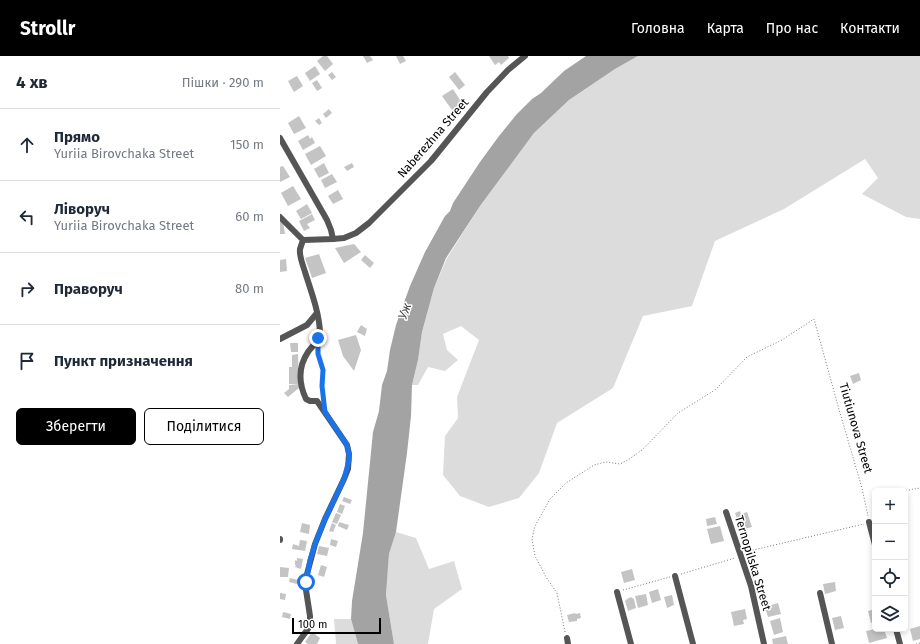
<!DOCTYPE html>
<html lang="uk">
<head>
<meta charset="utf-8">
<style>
	:root { --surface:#fff; --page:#f2f2f3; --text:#1f2937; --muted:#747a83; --line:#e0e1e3; --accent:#000 }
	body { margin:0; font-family:"Fira Sans",sans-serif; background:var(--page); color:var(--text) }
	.controls { position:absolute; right:12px; bottom:12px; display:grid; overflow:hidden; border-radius:6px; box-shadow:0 2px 6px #0003 }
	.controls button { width:36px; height:36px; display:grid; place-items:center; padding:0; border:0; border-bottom:1px solid var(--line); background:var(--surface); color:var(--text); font:20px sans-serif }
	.scale { position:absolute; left:12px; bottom:10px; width:89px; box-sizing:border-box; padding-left:4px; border:2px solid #000; border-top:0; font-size:11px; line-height:14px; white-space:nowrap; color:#000; -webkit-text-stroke:3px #fff; paint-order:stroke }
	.stop { position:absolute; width:12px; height:12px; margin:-9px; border:3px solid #1a73e8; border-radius:50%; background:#fff }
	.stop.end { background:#1a73e8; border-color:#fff; box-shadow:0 1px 4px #0008 }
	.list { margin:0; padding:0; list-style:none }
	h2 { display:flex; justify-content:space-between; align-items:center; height:52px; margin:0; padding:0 16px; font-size:17px }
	h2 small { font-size:13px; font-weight:400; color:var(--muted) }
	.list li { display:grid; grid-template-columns:26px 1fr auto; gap:12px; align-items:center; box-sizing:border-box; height:72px; padding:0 16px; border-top:1px solid var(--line) }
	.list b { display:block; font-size:15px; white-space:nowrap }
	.list p { margin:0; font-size:13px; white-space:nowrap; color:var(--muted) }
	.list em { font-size:13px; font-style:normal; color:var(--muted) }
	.actions { display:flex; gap:8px; padding:12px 16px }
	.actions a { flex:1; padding:9px 0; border:1px solid var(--accent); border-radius:6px; text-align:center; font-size:14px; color:var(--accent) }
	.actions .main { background:var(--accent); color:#fff }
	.icon { flex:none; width:22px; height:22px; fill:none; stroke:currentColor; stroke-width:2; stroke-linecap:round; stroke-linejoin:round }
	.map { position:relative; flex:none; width:640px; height:588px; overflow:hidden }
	header { display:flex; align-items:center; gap:24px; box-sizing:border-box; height:56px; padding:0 20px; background:var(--accent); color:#fff }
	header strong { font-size:19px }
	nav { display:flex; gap:22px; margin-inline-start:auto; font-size:14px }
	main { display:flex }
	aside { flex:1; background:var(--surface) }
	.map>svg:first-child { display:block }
</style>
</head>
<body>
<header>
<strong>Strollr</strong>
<nav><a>Головна</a><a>Карта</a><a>Про нас</a><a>Контакти</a></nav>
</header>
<main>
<aside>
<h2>4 хв<small>Пішки · 290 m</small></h2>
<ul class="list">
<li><svg class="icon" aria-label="ahead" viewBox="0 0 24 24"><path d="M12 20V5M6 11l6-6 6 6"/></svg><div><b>Прямо</b><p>Yuriia Birovchaka Street</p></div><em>150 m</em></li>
<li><svg class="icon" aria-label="left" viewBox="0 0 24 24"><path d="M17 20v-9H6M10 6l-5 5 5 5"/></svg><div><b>Ліворуч</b><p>Yuriia Birovchaka Street</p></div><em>60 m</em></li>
<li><svg class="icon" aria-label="right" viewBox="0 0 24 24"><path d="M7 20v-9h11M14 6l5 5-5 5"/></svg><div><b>Праворуч</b></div><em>80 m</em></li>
<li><svg class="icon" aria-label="arrive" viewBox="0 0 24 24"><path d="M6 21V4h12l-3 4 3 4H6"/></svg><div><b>Пункт призначення</b></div></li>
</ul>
<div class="actions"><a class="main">Зберегти</a><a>Поділитися</a></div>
</aside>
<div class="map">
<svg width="640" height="588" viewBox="0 0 640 588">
	<rect width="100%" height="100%" fill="#fff"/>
	<g fill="#dcdcdc">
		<polygon points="358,0 640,0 640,163 626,161 582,138 598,122 585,103 504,153 435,185 412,250 363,260 333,332 277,367 259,417 239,442 209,451 180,440 163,419 165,380 178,362 177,341 199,284 181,270 163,278 167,294 178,304 165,315 148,311 138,329 132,329 138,304 142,276 154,232 167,202 200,150 254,77 289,44 335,13"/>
		<polygon points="116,476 136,482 149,513 174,505 182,533 154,553 148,588 114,588 106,539 109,498"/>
		<polygon points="54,563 71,563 78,588 56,588"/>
	</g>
	<polygon fill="#a3a3a3" points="306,0 358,0 335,13 289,44 254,77 200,150 166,202 154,232 142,276 138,304 132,329 131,360 127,397 116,476 109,498 106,539 114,588 78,588 71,563 72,545 83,477 93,376 99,355 102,329 107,315 110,294 116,269 130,230 145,196 165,160 170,155 173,147 200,106 219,80 236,59 252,43 261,37 284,15"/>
	<g fill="#c4c4c4">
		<polygon points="43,0 47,0 53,8 45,15 37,5"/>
		<polygon points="83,0 90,0 93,4 87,7"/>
		<polygon points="116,0 123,0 126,5 120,8"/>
		<polygon points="209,0 228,0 229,2 221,9 219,6 215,9"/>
		<polygon points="35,10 40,18 30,25 25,17"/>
		<polygon points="52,16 56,21 52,24 48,19"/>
		<polygon points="175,16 185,29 179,34 169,21"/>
		<polygon points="17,20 23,30 14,36 8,25"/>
		<polygon points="37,24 42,32 37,35 32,27"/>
		<polygon points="173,33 182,47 172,54 162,40"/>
		<polygon points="49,53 52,57 46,62 43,58"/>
		<polygon points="19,60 26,72 14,78 8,67"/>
		<polygon points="39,62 42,67 39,69 35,65"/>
		<polygon points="28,79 30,83 32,81 35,87 23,94 18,85"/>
		<polygon points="40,90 46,100 31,109 25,98"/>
		<polygon points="44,107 49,117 39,122 34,113"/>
		<polygon points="72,107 74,111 67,115 64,111"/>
		<polygon points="3,110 10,121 0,126 0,111"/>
		<polygon points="52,118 57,126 45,132 41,124"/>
		<polygon points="13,130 21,143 8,150 1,137"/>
		<polygon points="58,134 63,143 53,148 48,140"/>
		<polygon points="27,148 32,157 21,163 16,155"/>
		<polygon points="32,158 35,164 27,168 30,172 24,175 19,165"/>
		<polygon points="0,165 3,165 5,178 0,178"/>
		<polygon points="74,188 81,196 64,207 55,192"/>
		<polygon points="39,198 46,217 32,222 25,202"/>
		<polygon points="85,199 94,207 90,212 81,204"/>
		<polygon points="6,203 7,215 0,216 0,204"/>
		<polygon points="81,269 87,273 85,280 77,276"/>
		<polygon points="76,279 81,294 74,315 63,300 58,284"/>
		<polygon points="10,287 18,287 18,296 11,296"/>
		<polygon points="18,298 19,328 9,328 9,311 12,311 12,299"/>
		<polygon points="579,317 581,324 573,328 570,320"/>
		<polygon points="19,328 19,332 8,341 4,337 9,333 9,329"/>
		<polygon points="64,441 72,444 70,448 62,445"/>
		<polygon points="60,448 65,450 62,458 57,456"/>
		<polygon points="460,455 461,458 467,456 472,471 461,474 455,457"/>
		<polygon points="56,457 61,459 57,468 52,466"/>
		<polygon points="435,461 437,468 427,470 426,463"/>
		<polygon points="59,466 69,469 67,474 58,470"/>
		<polygon points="22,467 30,469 29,478 20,476"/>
		<polygon points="52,467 56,469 53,476 49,475"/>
		<polygon points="440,470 444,485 431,488 427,473"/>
		<polygon points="51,483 58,485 56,491 50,489"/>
		<polygon points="20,484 27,485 25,495 12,493 13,488 19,490"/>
		<polygon points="39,490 49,492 47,500 37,498"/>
		<polygon points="17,502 23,503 21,513 15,511 16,509 15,509 15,504 17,505"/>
		<polygon points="41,509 47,511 44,521 38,519"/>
		<polygon points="0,511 9,512 8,521 0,521"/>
		<polygon points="352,513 355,524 344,527 341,516"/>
		<polygon points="10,522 18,524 17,528 9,526"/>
		<polygon points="555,526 556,535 545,538 543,528"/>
		<polygon points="378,533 381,544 372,547 369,536"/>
		<polygon points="0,537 6,538 5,544 0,543"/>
		<polygon points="366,538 368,549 358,552 355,540"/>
		<polygon points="392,539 394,549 387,552 384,541"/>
		<polygon points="351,541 354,543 356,552 348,555 345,545 347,543"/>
		<polygon points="498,547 501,558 488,561 485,551"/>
		<polygon points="465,553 467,563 463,564 464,568 454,570 451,556"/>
		<polygon points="595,553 595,566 591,567 588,555"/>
		<polygon points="3,556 11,558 10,563 2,561"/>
		<polygon points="295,557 296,558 300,557 301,562 297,563 297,565 289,566 287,559"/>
		<polygon points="561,560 564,572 555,574 552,562"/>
		<polygon points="500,562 503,576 494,579 490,565"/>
		<polygon points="640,570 640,583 633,585 630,573"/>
		<polygon points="595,573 604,573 607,582 589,587 586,575"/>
		<polygon points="32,576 40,582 37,588 28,588 25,586"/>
		<polygon points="506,580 508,588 493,588 492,583"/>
	</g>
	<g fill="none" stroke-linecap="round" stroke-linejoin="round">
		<g stroke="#777" stroke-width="1" stroke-dasharray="1 2" stroke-linecap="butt">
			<polyline points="38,293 38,298 43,314 42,330 44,343"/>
			<polyline points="623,435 640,432"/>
			<polyline points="467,496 469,495 584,468"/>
			<polyline points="401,518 455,502"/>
			<polyline points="343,534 390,521"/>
			<polyline points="285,576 277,537 266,521 255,500 252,483 255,470 270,443 286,427 314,409 326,406 340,408 348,404 362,394 398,357 435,334 467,301 502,284 534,263 560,357 582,432 588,460"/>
			<polyline points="636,588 640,587"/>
		</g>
		<g stroke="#555" stroke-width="6">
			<polyline points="0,82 47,164 51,174 53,183"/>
			<path d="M 0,161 L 23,184 C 22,187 21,190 20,193 C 19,201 23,209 25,216 C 31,235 39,256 40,276 C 40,284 32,290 28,296 C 18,311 19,328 26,343 L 30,345 L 37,345 L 67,389 L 69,398 L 68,413 L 64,423 L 45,463 L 35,488 L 27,518 L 26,534 L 30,560 L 30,570 L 17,588"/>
			<polyline points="23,184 53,183 64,182 76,177 89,167 151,105 207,36 228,14 245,0"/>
			<polyline points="0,283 27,269 37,257"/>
			<polyline points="446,456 471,530 484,588"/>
			<polyline points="589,466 595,489"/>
			<polyline points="0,484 0,483"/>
			<polyline points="395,520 413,588"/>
			<polyline points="337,536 351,588"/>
			<polyline points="540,537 552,588"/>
			<polyline points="616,573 620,588"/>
			<polyline points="287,582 288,588"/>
		</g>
	</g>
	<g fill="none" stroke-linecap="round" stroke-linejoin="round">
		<polyline stroke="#1a73e8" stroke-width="5" points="26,526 30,504 35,488 45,463 64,423 69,404 69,398 67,389 45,356 42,330 43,314 38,298 38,282"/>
	</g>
	<g text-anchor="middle" stroke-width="3" stroke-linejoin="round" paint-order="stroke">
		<g font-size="12" fill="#000" stroke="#fff">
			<text transform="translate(153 82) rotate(-49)" y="4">Naberezhna Street</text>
			<text transform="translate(576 372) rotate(74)" y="4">Tiutiunova Street</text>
			<text transform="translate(473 507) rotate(73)" y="4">Ternopilska Street</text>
		</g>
		<g font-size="13" font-style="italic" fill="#444" stroke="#fff">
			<text transform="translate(124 255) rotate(-71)" y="5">Уж</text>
		</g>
	</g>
</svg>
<div class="controls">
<button>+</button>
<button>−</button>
<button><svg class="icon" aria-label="locate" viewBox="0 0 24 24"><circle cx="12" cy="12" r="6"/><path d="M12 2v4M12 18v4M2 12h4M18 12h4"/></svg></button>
<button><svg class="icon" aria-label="layers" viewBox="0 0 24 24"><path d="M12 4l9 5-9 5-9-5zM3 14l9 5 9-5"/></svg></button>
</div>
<div class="scale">100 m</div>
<div class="stop" style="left:26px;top:526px"></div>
<div class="stop end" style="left:38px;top:282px"></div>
</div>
</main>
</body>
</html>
